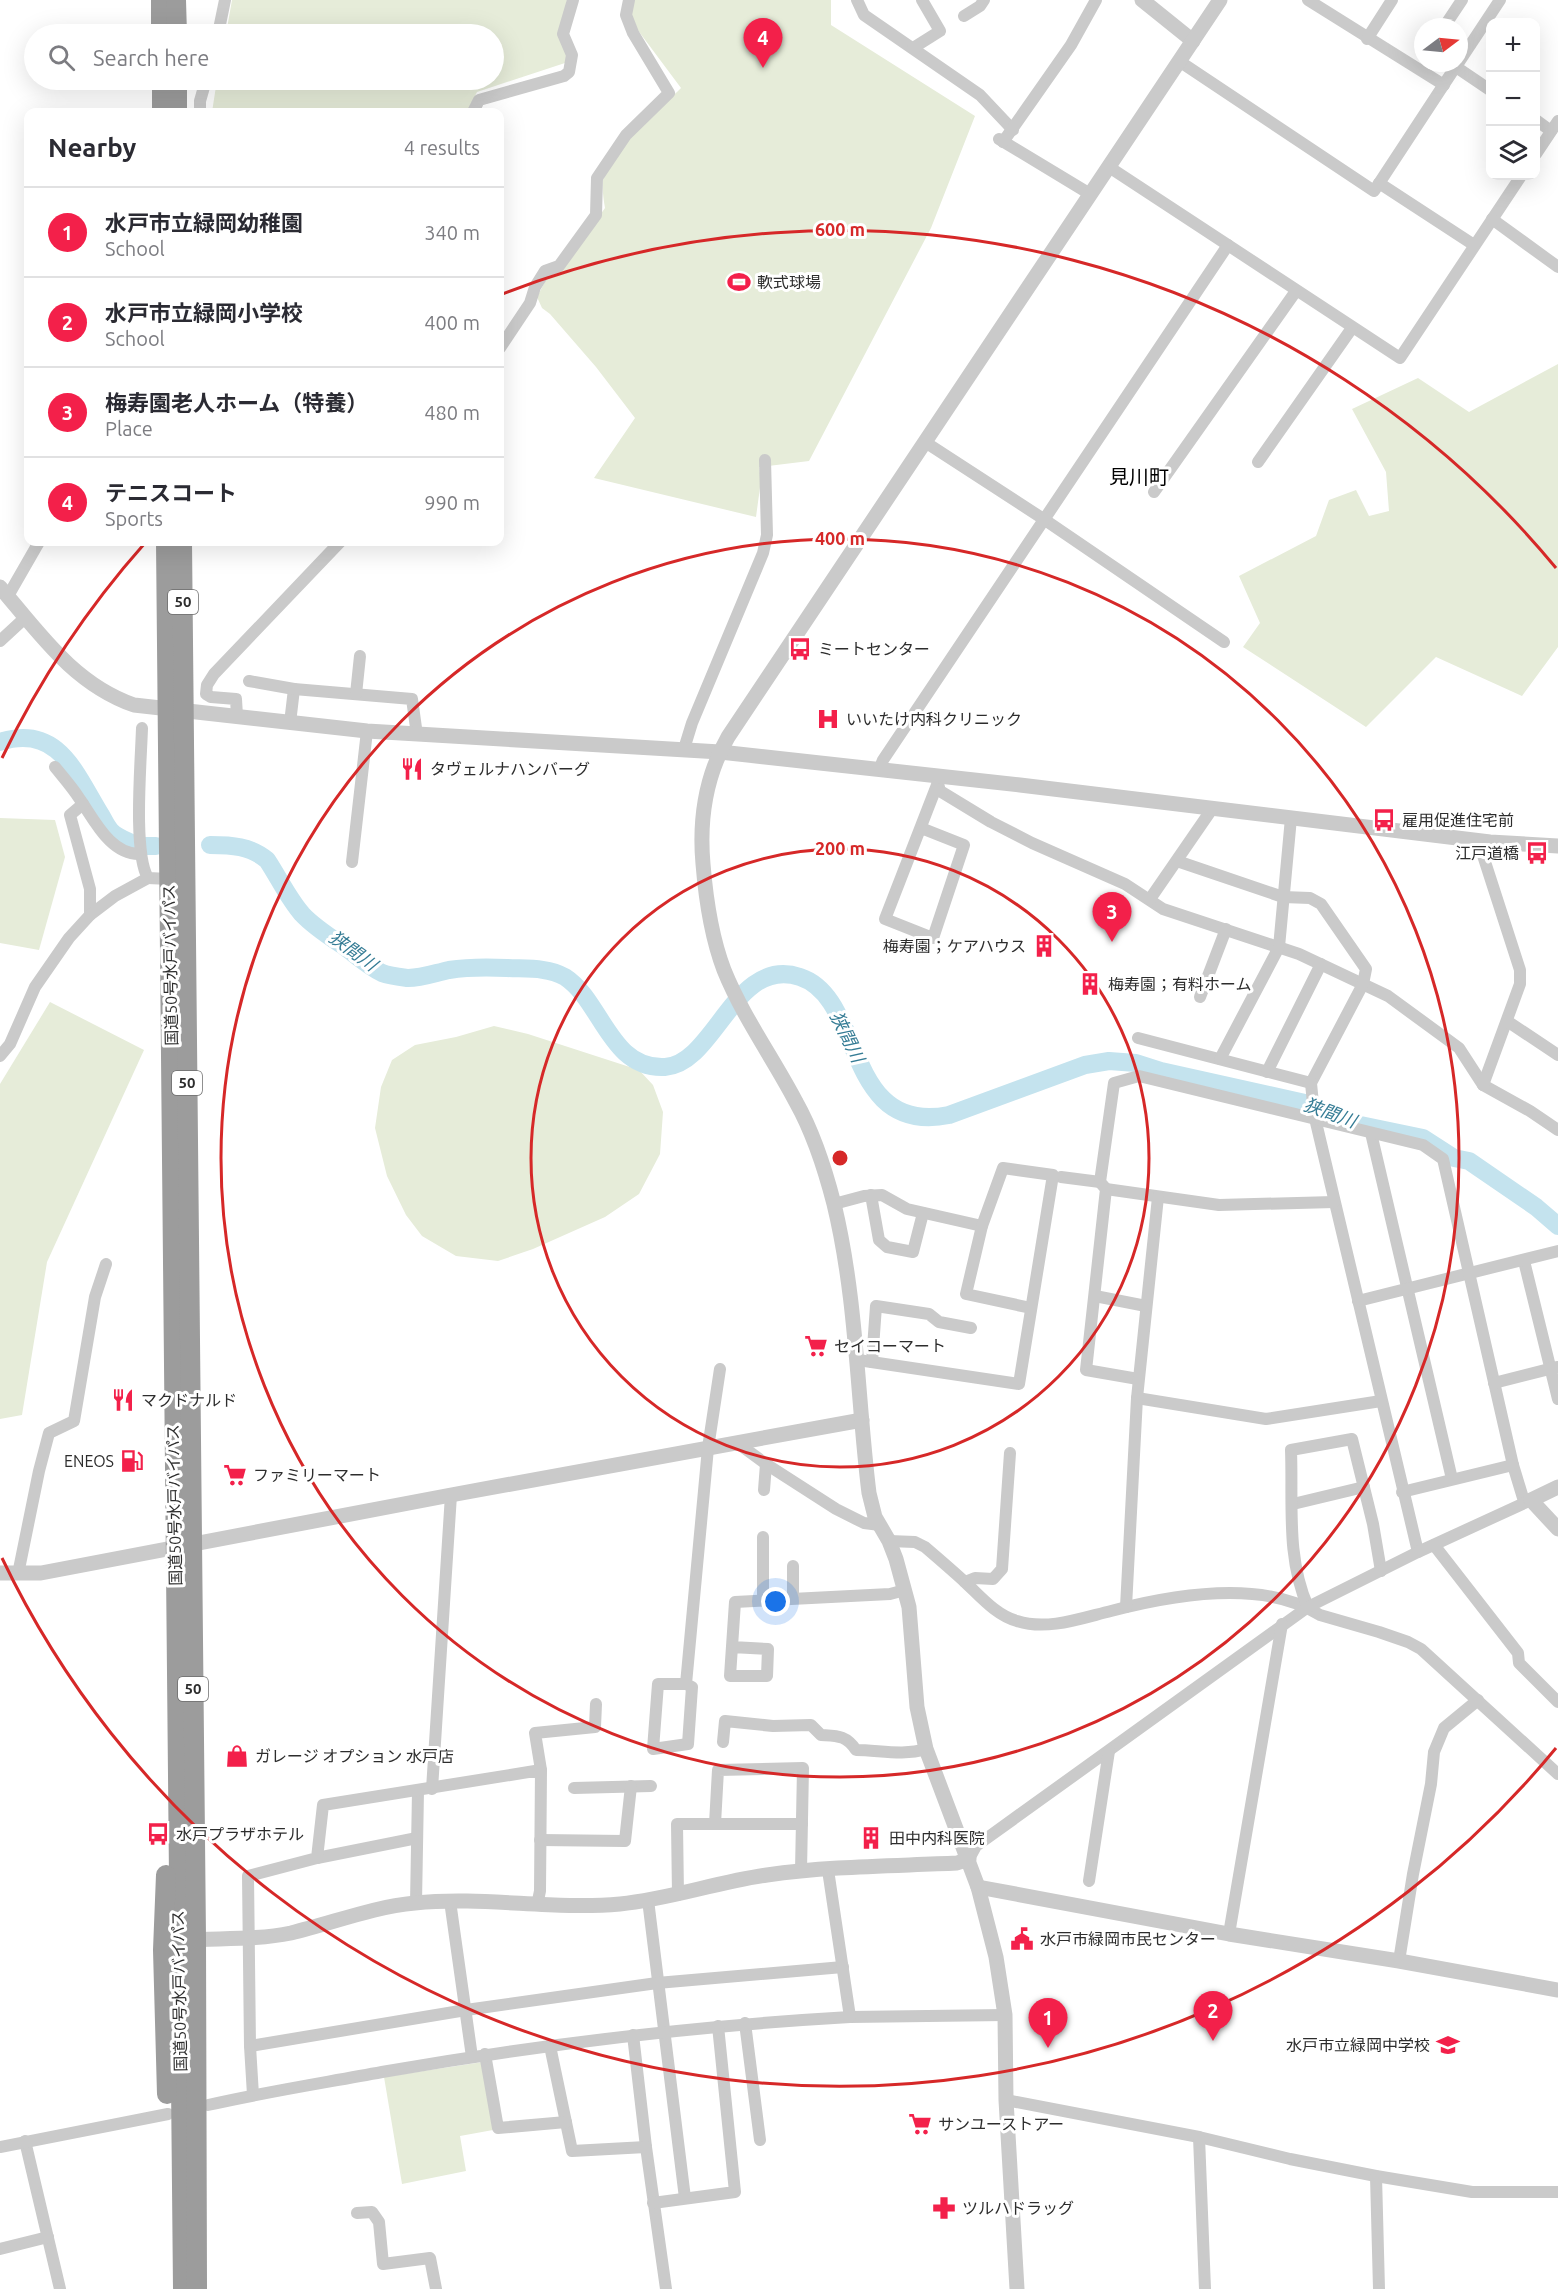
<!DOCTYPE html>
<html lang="en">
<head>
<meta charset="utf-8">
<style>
	:root { --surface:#fff; --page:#f2f2f3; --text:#2b2b33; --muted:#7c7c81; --line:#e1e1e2; --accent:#f3204a }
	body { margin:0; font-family:Ubuntu,"Noto Sans JP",sans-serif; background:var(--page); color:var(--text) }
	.controls { position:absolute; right:18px; top:18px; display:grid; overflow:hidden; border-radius:12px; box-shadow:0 6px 24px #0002 }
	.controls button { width:54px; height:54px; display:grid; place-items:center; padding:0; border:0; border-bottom:2px solid var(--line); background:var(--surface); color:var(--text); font:30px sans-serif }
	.compass { position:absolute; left:1414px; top:18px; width:54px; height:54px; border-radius:50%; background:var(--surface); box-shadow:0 6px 24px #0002; rotate:74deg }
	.you { position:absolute; left:776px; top:1602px; width:21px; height:21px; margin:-15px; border:4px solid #fff; border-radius:50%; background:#1a73e8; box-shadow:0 0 0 9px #1a73e833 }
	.badge { display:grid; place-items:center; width:39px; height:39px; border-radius:50%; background:var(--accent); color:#fff; font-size:20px; font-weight:700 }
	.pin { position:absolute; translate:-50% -50px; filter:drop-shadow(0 2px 3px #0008) }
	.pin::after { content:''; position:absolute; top:32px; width:21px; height:18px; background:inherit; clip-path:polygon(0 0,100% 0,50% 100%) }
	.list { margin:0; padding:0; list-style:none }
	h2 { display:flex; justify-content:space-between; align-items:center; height:78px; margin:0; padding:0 24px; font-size:26px }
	h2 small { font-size:20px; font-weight:400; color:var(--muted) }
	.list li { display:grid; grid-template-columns:39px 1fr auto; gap:18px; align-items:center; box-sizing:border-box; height:90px; padding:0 24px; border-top:2px solid var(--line) }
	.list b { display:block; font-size:22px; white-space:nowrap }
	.list p { margin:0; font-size:20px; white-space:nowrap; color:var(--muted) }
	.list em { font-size:20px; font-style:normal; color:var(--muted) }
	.icon { flex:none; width:33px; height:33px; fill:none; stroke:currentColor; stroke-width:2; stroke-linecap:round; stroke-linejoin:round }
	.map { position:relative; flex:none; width:1558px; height:2289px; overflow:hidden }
	.search { position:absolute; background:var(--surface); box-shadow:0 6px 24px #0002; left:24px; top:24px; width:480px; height:66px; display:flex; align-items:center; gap:15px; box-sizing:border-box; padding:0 21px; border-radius:33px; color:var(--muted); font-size:22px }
	.panel { position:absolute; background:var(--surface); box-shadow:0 6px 24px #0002; left:24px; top:108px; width:480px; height:438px; border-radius:12px }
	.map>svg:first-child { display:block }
</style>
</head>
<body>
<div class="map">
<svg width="1558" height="2289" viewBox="0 0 1558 2289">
	<rect width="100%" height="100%" fill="#fff"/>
	<g fill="#e6ecd9">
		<polygon points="232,0 567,0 562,26 568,62 477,92 467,112 212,112 217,80 494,80 494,34 226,34"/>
		<path d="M 633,0 L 831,0 L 831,25 L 975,116 L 931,228 L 809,461 L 759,467 L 761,480 L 756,517 L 594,478 L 635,418 L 596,367 L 550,314 L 542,308 L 537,297 L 548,276 L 563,267 L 605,208 C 603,196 601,183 605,171 C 614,149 663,106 681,88 L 634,25 L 630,6 Z"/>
		<polygon points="1558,364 1558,647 1522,696 1436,657 1366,727 1243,647 1260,623 1239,576 1316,536 1329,500 1356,490 1369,516 1389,511 1386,472 1352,409 1418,378 1469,412"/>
		<polygon points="0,818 55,820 65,857 39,950 0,943"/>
		<polygon points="50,1002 144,1050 47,1262 22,1415 0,1419 0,1084"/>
		<polygon points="494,1026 528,1034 639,1070 653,1085 663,1112 660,1154 639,1194 605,1217 533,1249 498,1261 456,1256 422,1236 406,1215 387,1176 375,1128 381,1087 392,1060 415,1045 456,1037"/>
		<polygon points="483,2062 493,2130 460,2136 466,2171 402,2184 384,2077"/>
	</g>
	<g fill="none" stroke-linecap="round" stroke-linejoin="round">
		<g stroke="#c4e3ee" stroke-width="18">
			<path d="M 0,742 C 59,723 76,775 101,815 C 104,820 107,827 111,831 C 116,837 128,841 135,845"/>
			<path d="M 210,845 C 232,845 250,846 267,860 C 279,878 288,898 302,914 C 314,927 330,937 345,947 C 357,956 368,966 382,973 C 390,976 400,977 408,978 C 422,978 435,973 449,970 C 468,967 487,967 507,968 C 527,969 547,967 565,977 C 602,1001 610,1070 665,1067 C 715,1064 735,955 800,977 C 865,998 843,1136 949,1115 L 1085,1065 L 1109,1061 L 1136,1063 L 1161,1071 L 1305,1103 L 1346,1122 L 1423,1138 L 1454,1158 L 1469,1161 L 1536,1207 L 1558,1226"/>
			<polyline points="144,846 156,846"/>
		</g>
		<g stroke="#cacaca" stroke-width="12">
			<polyline points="857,0 864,15 980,95 1013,130"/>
			<polyline points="1308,0 1444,85"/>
			<polyline points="964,16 980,6 984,0"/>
			<polyline points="1444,27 1462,0"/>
			<polyline points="218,34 225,0"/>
			<polyline points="1367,39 1392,0"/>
			<polyline points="913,48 940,31 922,0"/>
			<polyline points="1179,61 1374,191 1458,63"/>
			<polyline points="1459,62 1500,0"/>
			<polyline points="1456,67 1490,90"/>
			<polyline points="200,112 200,101 206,80"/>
			<polyline points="473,112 479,100 564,76 569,72 572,55 563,34 573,0"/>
			<polyline points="1536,120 1551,131"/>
			<polyline points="999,139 1090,194"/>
			<polyline points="1003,142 1071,45 1096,0"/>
			<polyline points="1536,154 1558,121"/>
			<polyline points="1109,167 1400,358 1521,176"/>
			<polyline points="1379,183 1474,245"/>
			<polyline points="1492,219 1558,267"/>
			<polyline points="500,348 530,303 535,287 545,271 559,266 596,215 597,178 626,135 669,93 633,33 626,15 629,0"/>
			<polyline points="925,442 1045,520 1224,642"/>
			<polyline points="1258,462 1352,328"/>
			<polyline points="1154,492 1296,291"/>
			<polyline points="8,596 39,542"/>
			<polyline points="0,641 26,617"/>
			<polyline points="249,681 294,689 290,723"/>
			<polyline points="294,689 412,699 417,735"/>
			<polyline points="356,694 360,656"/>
			<polyline points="237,716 236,699 211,697 206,694 207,685 214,674 340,542"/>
			<path d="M 142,728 C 141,762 133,853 148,878 L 169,879"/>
			<polyline points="684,749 692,723 763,553 767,535 765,460"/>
			<path d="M 55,767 C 63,777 72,787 79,798 C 94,819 110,855 140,854"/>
			<polyline points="879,770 883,760 1228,245"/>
			<polyline points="936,776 940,791 991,822 1032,843 1125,884 1163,909 1299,954 1388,996 1459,1048 1483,1085 1530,1111 1558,1130"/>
			<polyline points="83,804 70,815 90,889 90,915"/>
			<polyline points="921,828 964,845 933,938 885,919 937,785"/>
			<polyline points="1478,840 1520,970 1520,984 1483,1085"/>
			<polyline points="1177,861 1283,897 1310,898 1321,904 1366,969 1363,984 1311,1083 1314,1114 1418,1552"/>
			<polyline points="352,862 367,731"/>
			<polyline points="1150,899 1212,809"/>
			<polyline points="1200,997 1226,929"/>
			<polyline points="1507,1021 1558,1055"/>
			<polyline points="1138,1038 1311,1083"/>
			<polyline points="0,1056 10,1044 35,987 69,938 90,915 115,896 148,878"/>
			<polyline points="1220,1059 1279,947 1291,818"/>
			<polyline points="1267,1072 1321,964"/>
			<polyline points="1371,1133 1452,1479"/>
			<polyline points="1061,1177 1100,1182"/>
			<polyline points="1106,1189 1219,1205 1334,1202"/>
			<polyline points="871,1195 879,1240 887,1247 913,1252 923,1213"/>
			<polyline points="834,1204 864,1196 882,1195 907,1209 982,1226"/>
			<polyline points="1524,1261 1558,1399"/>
			<polyline points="1095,1296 1146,1306"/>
			<polyline points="1358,1301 1558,1251"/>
			<polyline points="858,1360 1019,1384 1053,1175 1003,1168 982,1226 966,1294 1031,1308"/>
			<polyline points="872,1362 876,1306 929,1314 939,1322 971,1328"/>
			<polyline points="1138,1379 1086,1370 1106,1189 1100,1182 1114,1083 1139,1076 1423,1145 1443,1159 1513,1465 1523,1498 1531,1500"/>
			<polyline points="1494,1383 1557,1367"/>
			<polyline points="1137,1398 1266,1419 1381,1401"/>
			<polyline points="736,1442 766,1464 836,1509 864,1523 880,1525"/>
			<polyline points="764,1490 766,1464"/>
			<polyline points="1402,1492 1513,1465"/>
			<polyline points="1293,1504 1364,1487"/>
			<path d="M 889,1541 L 915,1542 L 925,1547 C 939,1559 953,1571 966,1583 C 981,1597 996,1615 1017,1621 C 1047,1631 1082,1618 1111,1611 C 1172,1595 1264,1579 1320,1615 L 1379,1632 L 1408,1642 L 1421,1649 L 1558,1774"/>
			<polyline points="1434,1545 1518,1653 1519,1663 1558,1702"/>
			<polyline points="18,1574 39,1471 49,1433 74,1421 95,1297 106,1264"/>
			<polyline points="965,1582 975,1578 993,1579 1002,1569 1010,1453"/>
			<polyline points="793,1598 793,1566"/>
			<polyline points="763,1600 763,1537"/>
			<polyline points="1126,1607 1137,1398 1158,1197"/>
			<path d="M 1308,1607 C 1286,1558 1293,1503 1291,1450 L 1352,1439 L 1373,1524 L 1381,1571"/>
			<polyline points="732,1647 768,1649 767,1676 730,1676 735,1602 890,1594 905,1590"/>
			<polyline points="686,1684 692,1687 688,1744 653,1749 658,1684 686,1684 708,1448 720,1369"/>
			<path d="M 723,1742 L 725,1721 L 773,1726 L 811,1725 L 821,1735 C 837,1736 846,1735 856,1750 C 879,1750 903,1756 926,1749"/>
			<polyline points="541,1770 535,1733 595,1727 596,1704"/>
			<polyline points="574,1788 651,1786"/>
			<polyline points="432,1789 451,1495"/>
			<polyline points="715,1824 718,1770 803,1768 801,1871"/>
			<polyline points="540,1840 625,1841 631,1786"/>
			<polyline points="317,1858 417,1838"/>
			<polyline points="969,1859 976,1846 1308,1607 1418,1552 1531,1500"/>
			<polyline points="1089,1881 1109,1751"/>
			<polyline points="678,1895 677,1824 802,1824"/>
			<polyline points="648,1900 685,2198"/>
			<polyline points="450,1901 472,2057"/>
			<polyline points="416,1903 418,1791"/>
			<polyline points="1229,1934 1282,1624"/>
			<polyline points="1399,1961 1413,1874 1431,1784 1434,1752 1444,1728 1478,1700"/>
			<polyline points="850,2017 1005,2015"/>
			<polyline points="745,2023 760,2140"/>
			<polyline points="633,2035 646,2147 666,2289"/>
			<polyline points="250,2046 466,2010 657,1983 843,1967"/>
			<polyline points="550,2046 572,2151 646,2147"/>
			<polyline points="485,2054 498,2128 566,2122"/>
			<polyline points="253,2095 250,2046 248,1876 317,1858 323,1805 541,1770 540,1891 537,1905"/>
			<polyline points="1006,2100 1199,2137 1290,2159 1376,2176 1472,2192 1558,2192"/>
			<path d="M 208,2105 C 265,2092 323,2083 382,2072 C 537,2045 693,2026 850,2017 L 828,1870"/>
			<polyline points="1199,2137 1205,2289"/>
			<polyline points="25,2141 60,2289"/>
			<polyline points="0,2147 168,2114"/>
			<polyline points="1376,2176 1379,2289"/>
			<polyline points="653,2203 735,2192 718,2026"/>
			<polyline points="357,2213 372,2212 379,2222 383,2264 430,2258 436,2289"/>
			<polyline points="0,2249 48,2237"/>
		</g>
		<g stroke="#cacaca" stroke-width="15">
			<polyline points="1142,0 1193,41"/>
			<path d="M 0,587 C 40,634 74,684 134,705 L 367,731 L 720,752 L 1020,785 L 1490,842 L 1558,846"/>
			<polyline points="1558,1487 1531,1500 1558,1529"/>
			<polyline points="0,1573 41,1573 451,1495 862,1420"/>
			<polyline points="978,1887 1229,1934 1399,1961 1558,1990"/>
			<path d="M 187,1940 C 222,1938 257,1940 291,1933 C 333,1923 372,1907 415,1903 C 483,1896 551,1910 620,1904 C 670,1899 717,1882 767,1875 C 830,1866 894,1866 957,1863 L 969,1859"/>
			<path d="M 1017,2289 L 1006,2100 L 1005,2015 L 996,1957 L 978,1887 L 926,1749 L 917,1707 L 909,1607 L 896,1559 L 889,1541 L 875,1517 L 869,1493 C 857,1396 857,1299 834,1204 C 825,1169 814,1134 796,1102 C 773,1058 743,1017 724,970 C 711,936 706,901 703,864 C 699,819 705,777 728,737 L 1220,0"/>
		</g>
		<g stroke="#9c9c9c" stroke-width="20">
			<polyline points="161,0 161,34"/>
			<polyline points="176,0 177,34"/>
			<polyline points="162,80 162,112"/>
			<polyline points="177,80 177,112"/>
			<polyline points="166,542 183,2289"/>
			<polyline points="182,542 196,1939 197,2289"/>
			<polyline points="166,1875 163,1950 167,2094"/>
		</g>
	</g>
	<g fill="none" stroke="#d62828" stroke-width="3">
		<circle cx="840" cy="1158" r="309"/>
		<circle cx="840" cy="1158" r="619"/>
		<path d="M1556 1748A928 928 0 0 1 2 1558M2 758A928 928 0 0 1 145 543M500 295A928 928 0 0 1 1556 568"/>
	</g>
	<defs>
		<g id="stadium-bare" transform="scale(1.8)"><path d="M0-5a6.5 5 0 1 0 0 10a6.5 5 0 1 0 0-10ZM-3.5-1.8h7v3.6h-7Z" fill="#f3204a" stroke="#fff" stroke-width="2.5" paint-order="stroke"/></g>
		<g id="bus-bare" transform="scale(1.8)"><path d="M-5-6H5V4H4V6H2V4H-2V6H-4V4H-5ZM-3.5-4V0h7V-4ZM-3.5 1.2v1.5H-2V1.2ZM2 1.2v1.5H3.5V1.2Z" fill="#f3204a" stroke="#fff" stroke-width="2.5" paint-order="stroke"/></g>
		<g id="hospital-bare" transform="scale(1.8)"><path d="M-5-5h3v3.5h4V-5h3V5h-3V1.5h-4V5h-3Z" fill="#f3204a" stroke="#fff" stroke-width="2.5" paint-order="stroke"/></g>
		<g id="restaurant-bare" transform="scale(1.8)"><path d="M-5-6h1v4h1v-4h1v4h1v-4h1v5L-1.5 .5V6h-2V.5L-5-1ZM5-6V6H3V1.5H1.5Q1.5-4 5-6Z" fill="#f3204a" stroke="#fff" stroke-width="2.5" paint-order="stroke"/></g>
		<g id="building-bare" transform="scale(1.8)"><path d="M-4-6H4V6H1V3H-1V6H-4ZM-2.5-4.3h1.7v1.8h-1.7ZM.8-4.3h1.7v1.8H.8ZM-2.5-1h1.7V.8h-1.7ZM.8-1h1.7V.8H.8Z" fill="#f3204a" stroke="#fff" stroke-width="2.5" paint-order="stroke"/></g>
		<g id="supermarket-bare" transform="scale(1.8)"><path d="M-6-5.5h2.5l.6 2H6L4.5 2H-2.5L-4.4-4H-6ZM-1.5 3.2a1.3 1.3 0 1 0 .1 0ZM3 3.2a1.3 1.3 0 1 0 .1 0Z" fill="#f3204a" stroke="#fff" stroke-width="2.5" paint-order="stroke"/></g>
		<g id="fuel-bare" transform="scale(1.8)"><path d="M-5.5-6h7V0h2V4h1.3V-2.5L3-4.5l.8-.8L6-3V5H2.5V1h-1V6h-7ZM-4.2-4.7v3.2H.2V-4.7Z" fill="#f3204a" stroke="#fff" stroke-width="2.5" paint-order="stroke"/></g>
		<g id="shop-bare" transform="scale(1.8)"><path d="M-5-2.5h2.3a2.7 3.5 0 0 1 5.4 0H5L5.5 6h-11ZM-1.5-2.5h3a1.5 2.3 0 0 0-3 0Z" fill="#f3204a" stroke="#fff" stroke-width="2.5" paint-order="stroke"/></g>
		<g id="civic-bare" transform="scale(1.8)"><path d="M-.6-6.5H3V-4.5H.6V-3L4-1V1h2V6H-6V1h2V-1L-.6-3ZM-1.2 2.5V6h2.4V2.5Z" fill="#f3204a" stroke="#fff" stroke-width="2.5" paint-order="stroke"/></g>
		<g id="school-bare" transform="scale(1.8)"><path d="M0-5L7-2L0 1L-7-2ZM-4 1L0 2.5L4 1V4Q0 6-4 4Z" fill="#f3204a" stroke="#fff" stroke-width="2.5" paint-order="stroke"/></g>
		<g id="pharmacy-bare" transform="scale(1.8)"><path d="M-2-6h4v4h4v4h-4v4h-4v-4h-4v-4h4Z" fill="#f3204a" stroke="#fff" stroke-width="2.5" paint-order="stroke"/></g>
	</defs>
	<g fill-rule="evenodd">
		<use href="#stadium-bare" x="739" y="282"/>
		<use href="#bus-bare" x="800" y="649"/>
		<use href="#hospital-bare" x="828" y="719"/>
		<use href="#restaurant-bare" x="412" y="769"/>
		<use href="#bus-bare" x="1384" y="820"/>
		<use href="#bus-bare" x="1537" y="853"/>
		<use href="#building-bare" x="1044" y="946"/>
		<use href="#building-bare" x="1090" y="984"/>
		<use href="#supermarket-bare" x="816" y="1346"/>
		<use href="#restaurant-bare" x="123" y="1400"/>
		<use href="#fuel-bare" x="132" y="1461"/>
		<use href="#supermarket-bare" x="235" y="1475"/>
		<use href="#shop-bare" x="237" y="1756"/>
		<use href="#bus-bare" x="158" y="1834"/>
		<use href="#building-bare" x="871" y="1838"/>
		<use href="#civic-bare" x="1022" y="1939"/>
		<use href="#school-bare" x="1448" y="2045"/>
		<use href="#supermarket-bare" x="920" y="2124"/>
		<use href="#pharmacy-bare" x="944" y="2208"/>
	</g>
	<g text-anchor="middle" stroke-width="6" stroke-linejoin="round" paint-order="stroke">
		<g fill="#fff" stroke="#6c6c6c" stroke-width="1.5">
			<rect x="168" y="590" width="30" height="24" rx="4.5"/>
			<rect x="172" y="1071" width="30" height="24" rx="4.5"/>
			<rect x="178" y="1677" width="30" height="24" rx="4.5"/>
		</g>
		<g font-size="15" font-weight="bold" fill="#2d2d2d">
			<text x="183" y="607">50</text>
			<text x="187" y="1088">50</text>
			<text x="193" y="1694">50</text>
		</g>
		<g font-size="16" fill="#2d2d2d" stroke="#fff" text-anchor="start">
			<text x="757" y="288">軟式球場</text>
			<text x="818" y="655">ミートセンター</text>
			<text x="846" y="725">いいたけ内科クリニック</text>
			<text x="430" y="775">タヴェルナハンバーグ</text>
			<text x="1402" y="826">雇用促進住宅前</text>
			<text x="1519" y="859" text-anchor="end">江戸道橋</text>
			<text x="1026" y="952" text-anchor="end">梅寿園；ケアハウス</text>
			<text x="1108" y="990">梅寿園；有料ホーム</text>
			<text x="834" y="1352">セイコーマート</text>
			<text x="141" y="1406">マクドナルド</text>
			<text x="114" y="1467" text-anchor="end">ENEOS</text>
			<text x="253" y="1481">ファミリーマート</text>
			<text x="255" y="1762">ガレージ オプション 水戸店</text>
			<text x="176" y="1840">水戸プラザホテル</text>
			<text x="889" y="1844">田中内科医院</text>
			<text x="1040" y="1945">水戸市緑岡市民センター</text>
			<text x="1430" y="2051" text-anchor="end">水戸市立緑岡中学校</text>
			<text x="938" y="2130">サンユーストアー</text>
			<text x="962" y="2214">ツルハドラッグ</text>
		</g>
		<g font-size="16" fill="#2d2d2d" stroke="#fff">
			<text transform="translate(170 965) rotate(-91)" y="6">国道50号水戸バイパス</text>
			<text transform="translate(174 1505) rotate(-91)" y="6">国道50号水戸バイパス</text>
			<text transform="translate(179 1991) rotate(-91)" y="6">国道50号水戸バイパス</text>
		</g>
		<g font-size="18" font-style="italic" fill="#357c95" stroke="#fff">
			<text transform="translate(353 951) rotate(36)" y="6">狭間川</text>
			<text transform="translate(847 1037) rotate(64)" y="6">狭間川</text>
			<text transform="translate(1330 1113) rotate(20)" y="6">狭間川</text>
		</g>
		<g font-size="20" fill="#000" stroke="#fff">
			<text x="1139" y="484">見川町</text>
		</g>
	</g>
	<circle cx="840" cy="1158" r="9" fill="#d62828" stroke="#fff" stroke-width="3"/>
	<g font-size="18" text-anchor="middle" font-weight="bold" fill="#d62828" stroke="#fff" stroke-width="6" stroke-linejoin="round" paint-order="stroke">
		<text x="840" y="236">600 m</text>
		<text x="840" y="545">400 m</text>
		<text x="840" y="855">200 m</text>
	</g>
</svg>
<div class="controls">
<button>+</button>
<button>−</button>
<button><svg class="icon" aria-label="layers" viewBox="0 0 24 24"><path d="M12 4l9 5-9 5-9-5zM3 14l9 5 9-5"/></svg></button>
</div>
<svg class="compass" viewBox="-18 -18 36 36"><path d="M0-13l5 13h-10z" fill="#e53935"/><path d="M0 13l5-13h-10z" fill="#7c7c81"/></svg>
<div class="you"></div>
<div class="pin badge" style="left:1048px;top:2048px">1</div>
<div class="pin badge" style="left:1213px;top:2041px">2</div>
<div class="pin badge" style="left:1112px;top:942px">3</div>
<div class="pin badge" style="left:763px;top:68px">4</div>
<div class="search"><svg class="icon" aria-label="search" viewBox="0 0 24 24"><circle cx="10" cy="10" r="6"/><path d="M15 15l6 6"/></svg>Search here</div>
<section class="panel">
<h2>Nearby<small>4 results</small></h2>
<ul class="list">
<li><span class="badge">1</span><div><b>水戸市立緑岡幼稚園</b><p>School</p></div><em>340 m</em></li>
<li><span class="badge">2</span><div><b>水戸市立緑岡小学校</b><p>School</p></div><em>400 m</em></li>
<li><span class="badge">3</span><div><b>梅寿園老人ホーム（特養）</b><p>Place</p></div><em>480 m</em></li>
<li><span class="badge">4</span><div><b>テニスコート</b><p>Sports</p></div><em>990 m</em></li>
</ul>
</section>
</div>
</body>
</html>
